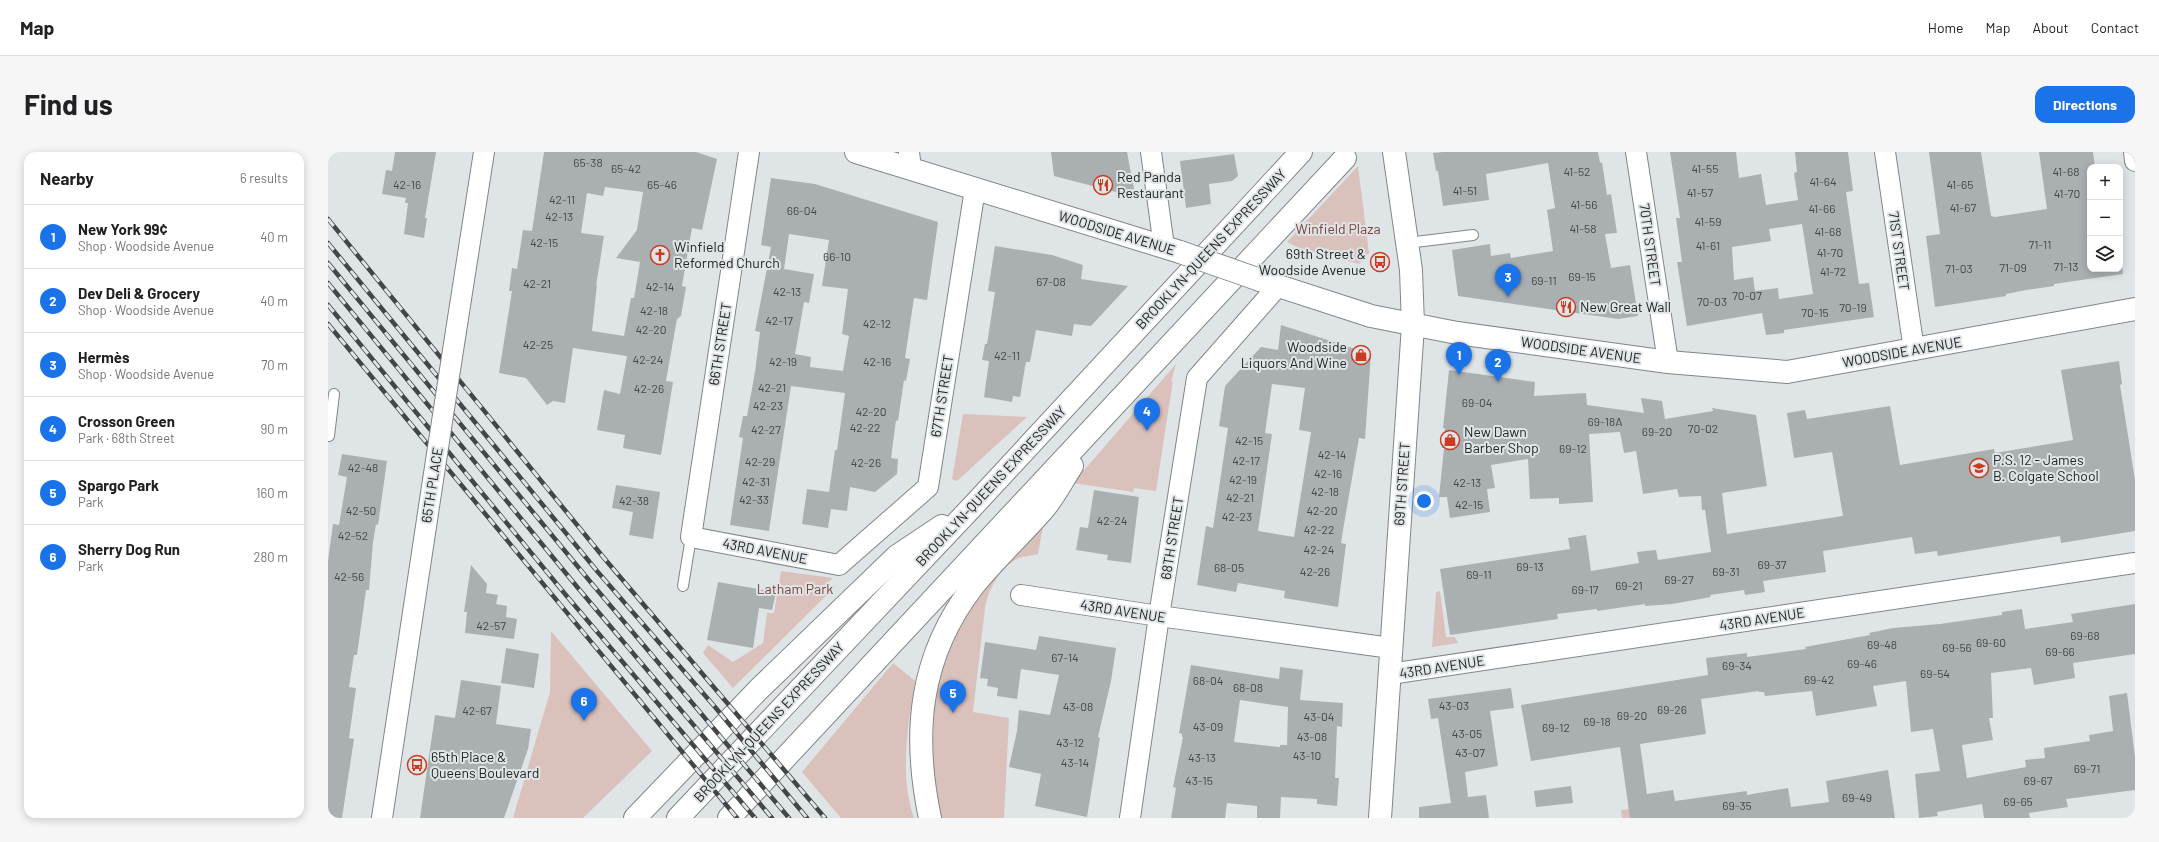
<!DOCTYPE html>
<html lang="en">
<head>
<meta charset="utf-8">
<style>
	:root { --surface:#fff; --page:#f6f6f6; --text:#202124; --muted:#757577; --line:#e0e0e0; --accent:#1a73e8 }
	body { margin:0; font-family:Barlow,sans-serif; background:var(--page); color:var(--text) }
	.controls { position:absolute; right:12px; top:12px; display:grid; overflow:hidden; border-radius:8px; box-shadow:0 2px 10px #0003 }
	.controls button { width:36px; height:36px; display:grid; place-items:center; padding:0; border:0; border-bottom:1px solid var(--line); background:var(--surface); color:var(--text); font:20px sans-serif }
	.you { position:absolute; left:1096px; top:349px; width:14px; height:14px; margin:-10px; border:3px solid #fff; border-radius:50%; background:#1a73e8; box-shadow:0 0 0 6px #1a73e833 }
	.badge { display:grid; place-items:center; width:26px; height:26px; border-radius:50%; background:var(--accent); color:#fff; font-size:13px; font-weight:700 }
	.pin { position:absolute; translate:-50% -33px; filter:drop-shadow(0 1px 2px #0008) }
	.pin::after { content:''; position:absolute; top:21px; width:14px; height:12px; background:inherit; clip-path:polygon(0 0,100% 0,50% 100%) }
	.list { margin:0; padding:0; list-style:none }
	h2 { display:flex; justify-content:space-between; align-items:center; height:52px; margin:0; padding:0 16px; font-size:17px }
	h2 small { font-size:13px; font-weight:400; color:var(--muted) }
	.list li { display:grid; grid-template-columns:26px 1fr auto; gap:12px; align-items:center; box-sizing:border-box; height:64px; padding:0 16px; border-top:1px solid var(--line) }
	.list b { display:block; font-size:15px; white-space:nowrap }
	.list p { margin:0; font-size:13px; white-space:nowrap; color:var(--muted) }
	.list em { font-size:13px; font-style:normal; color:var(--muted) }
	.icon { flex:none; width:22px; height:22px; fill:none; stroke:currentColor; stroke-width:2; stroke-linecap:round; stroke-linejoin:round }
	.map { position:relative; flex:none; width:1807px; height:666px; overflow:hidden; border-radius:12px }
	header { display:flex; align-items:center; gap:24px; box-sizing:border-box; height:56px; padding:0 20px; background:var(--surface); border-bottom:1px solid var(--line) }
	header strong { font-size:19px }
	nav { display:flex; gap:22px; margin-inline-start:auto; font-size:14px }
	.intro { display:flex; align-items:center; justify-content:space-between; box-sizing:border-box; height:96px; padding:0 24px }
	h1 { margin:0; font-size:28px }
	.button { padding:10px 18px; border-radius:12px; background:var(--accent); color:#fff; font-size:14px; font-weight:700 }
	main { display:flex; gap:24px; padding:0 24px }
	aside { flex:1; background:var(--surface); border-radius:12px; box-shadow:0 2px 10px #0003 }
	.map>svg:first-child { display:block }
</style>
</head>
<body>
<header>
<strong>Map</strong>
<nav><a>Home</a><a>Map</a><a>About</a><a>Contact</a></nav>
</header>
<div class="intro"><h1>Find us</h1><a class="button">Directions</a></div>
<main>
<aside>
<h2>Nearby<small>6 results</small></h2>
<ul class="list">
<li><span class="badge">1</span><div><b>New York 99¢</b><p>Shop · Woodside Avenue</p></div><em>40 m</em></li>
<li><span class="badge">2</span><div><b>Dev Deli &amp; Grocery</b><p>Shop · Woodside Avenue</p></div><em>40 m</em></li>
<li><span class="badge">3</span><div><b>Hermès</b><p>Shop · Woodside Avenue</p></div><em>70 m</em></li>
<li><span class="badge">4</span><div><b>Crosson Green</b><p>Park · 68th Street</p></div><em>90 m</em></li>
<li><span class="badge">5</span><div><b>Spargo Park</b><p>Park</p></div><em>160 m</em></li>
<li><span class="badge">6</span><div><b>Sherry Dog Run</b><p>Park</p></div><em>280 m</em></li>
</ul>
</aside>
<div class="map">
<svg width="1807" height="666" viewBox="0 0 1807 666">
	<rect width="100%" height="100%" fill="#dfe5e7"/>
	<g fill="#dbc1bb">
		<polygon points="1030,14 1041,101 1031,112 971,96 959,90"/>
		<polygon points="848,212 843,230 845,228 828,339 806,336 805,340 745,331"/>
		<polygon points="635,262 699,265 629,329 624,327"/>
		<path d="M 717,364 L 710,402 C 703,404 694,404 689,407 C 672,416 660,438 657,456 L 645,560 L 681,566 L 676,666 L 612,666 L 607,651 L 605,592 L 606,557 L 608,530 L 623,477 Z"/>
		<polygon points="453,419 505,426 497,433 508,434 405,536 375,501 380,493 405,510 435,491 439,461 446,461"/>
		<polygon points="1112,439 1118,485 1127,485 1130,491 1104,495 1108,440"/>
		<polygon points="223,479 324,599 255,666 185,666 222,540"/>
		<path d="M 565,511 L 587,529 C 580,572 571,624 586,666 L 513,666 L 474,620 Z"/>
		<polygon points="1324,654 1325,666 1294,666 1293,658"/>
	</g>
	<g fill="#aab0b1" fill-rule="evenodd">
		<polygon points="67,0 108,0 97,66 99,66 96,86 76,82 80,51 77,51 78,46 54,42 58,18 64,19"/>
		<path d="M 216,0 L 368,0 L 389,7 L 374,78 L 364,76 L 354,134 L 358,135 L 353,164 L 349,167 L 338,229 L 345,230 L 333,303 L 295,296 L 297,283 L 269,278 L 276,238 L 292,242 L 299,204 L 245,196 L 237,251 L 225,249 L 219,253 L 198,226 L 171,221 L 184,139 L 181,139 L 184,116 L 189,117 L 195,78 L 204,79 ZM 277,35 L 315,40 L 309,78 L 288,106 L 312,110 L 306,146 L 303,146 L 296,184 L 264,179 L 269,132 L 268,134 L 276,84 L 253,81 L 259,41 L 275,44 Z"/>
		<polygon points="723,0 799,0 806,37 788,40 726,24"/>
		<polygon points="1115,0 1270,0 1272,11 1274,10 1279,43 1283,42 1289,81 1277,82 1283,116 1302,113 1310,164 1290,167 1130,144 1124,98 1162,92 1163,104 1182,101 1183,106 1225,99 1219,58 1227,56 1220,11 1158,22 1161,48 1115,54 1110,19 1108,19 1105,1"/>
		<path d="M 1342,0 L 1408,0 L 1411,26 L 1433,22 L 1438,53 L 1470,48 L 1466,21 L 1469,20 L 1467,0 L 1520,0 L 1525,39 L 1518,40 L 1531,132 L 1541,131 L 1546,165 L 1456,178 L 1456,181 L 1438,183 L 1434,161 L 1359,174 L 1349,110 L 1354,110 L 1348,66 L 1352,66 ZM 1474,72 L 1485,142 L 1451,147 L 1450,136 L 1427,139 L 1425,125 L 1406,128 L 1404,95 L 1443,89 L 1441,77 Z"/>
		<polygon points="1601,0 1653,0 1663,64 1667,65 1719,57 1711,0 1765,0 1767,15 1762,15 1762,117 1792,117 1792,97 1795,122 1726,132 1726,134 1698,138 1678,142 1678,144 1607,155 1598,84 1612,82"/>
		<polygon points="906,2 910,24 904,29 881,32 883,52 858,56 852,9"/>
		<path d="M 443,26 L 487,32 L 610,70 L 599,148 L 586,146 L 577,206 L 582,207 L 578,229 L 576,228 L 570,269 L 568,268 L 563,306 L 570,307 L 569,322 L 547,340 L 522,335 L 519,359 L 503,357 L 500,376 L 474,372 L 479,337 L 501,340 L 507,298 L 509,298 L 517,241 L 463,234 L 441,379 L 402,373 L 415,286 L 411,285 L 415,264 L 419,264 L 427,220 L 432,180 L 427,179 L 443,95 L 433,93 ZM 461,82 L 501,88 L 494,134 L 520,137 L 514,182 L 521,184 L 515,219 L 482,215 L 483,205 L 467,202 L 476,150 L 481,151 L 486,122 L 456,117 Z"/>
		<polygon points="667,94 724,103 755,113 753,127 800,134 763,174 746,172 744,184 708,178 702,210 698,210 697,215 692,245 685,244 684,250 656,245 661,209 654,208 657,192 659,192 667,140 660,139"/>
		<path d="M 953,173 L 1043,202 L 1037,287 L 1031,286 L 1016,372 L 1013,391 L 1018,392 L 1010,455 L 956,446 L 957,439 L 910,431 L 908,440 L 869,433 L 878,374 L 885,376 L 900,276 L 891,274 L 897,234 L 933,195 L 950,198 ZM 944,232 L 977,236 L 971,278 L 983,280 L 966,385 L 930,379 L 944,282 L 937,281 Z"/>
		<polygon points="1791,209 1794,232 1792,233 1807,328 1807,379 1733,391 1732,384 1610,404 1609,399 1587,402 1584,385 1495,399 1498,420 1435,429 1437,440 1417,443 1416,438 1382,443 1383,445 1344,452 1317,454 1317,452 1269,459 1269,457 1229,462 1230,467 1122,483 1112,417 1242,397 1240,386 1258,383 1263,419 1311,411 1309,400 1328,398 1330,408 1383,400 1377,358 1374,358 1373,344 1351,345 1349,337 1315,342 1308,299 1296,301 1292,280 1261,282 1265,350 1231,352 1231,346 1202,347 1200,307 1163,313 1167,336 1159,337 1162,360 1122,366 1119,345 1111,345 1116,296 1114,296 1117,276 1115,276 1121,218 1207,230 1206,244 1258,241 1259,253 1316,261 1313,246 1334,249 1337,267 1385,259 1384,256 1428,263 1439,334 1394,341 1399,382 1515,364 1504,300 1466,306 1459,261 1477,258 1479,267 1562,254 1572,313 1666,297 1667,301 1745,288 1733,218"/>
		<polygon points="14,302 59,309 50,373 48,372 45,390 41,438 38,438 29,503 26,503 21,535 28,536 21,586 26,587 14,666 0,666 0,409 5,372 11,373 19,325 10,323"/>
		<polygon points="288,333 332,340 325,387 301,383 305,360 284,356"/>
		<polygon points="766,338 811,345 803,411 779,408 780,403 748,398 752,375 760,376"/>
		<polygon points="143,413 159,432 158,441 170,443 168,452 179,454 178,465 189,467 186,487 137,481 139,460 136,460"/>
		<polygon points="390,430 448,440 444,458 431,456 425,496 379,488"/>
		<polygon points="1807,452 1807,502 1745,511 1747,526 1706,533 1703,516 1663,521 1665,566 1661,566 1665,588 1634,593 1639,626 1698,615 1697,608 1717,606 1716,596 1762,589 1761,583 1785,579 1781,544 1799,541 1807,605 1807,638 1738,647 1740,655 1701,661 1702,666 1656,666 1654,652 1609,660 1610,664 1591,666 1587,622 1612,619 1605,577 1583,580 1578,529 1545,534 1549,554 1488,564 1484,539 1437,544 1436,540 1431,540 1431,539 1373,547 1378,582 1312,592 1319,642 1345,638 1347,649 1419,639 1419,643 1460,636 1463,655 1501,650 1498,629 1560,618 1567,666 1302,666 1292,595 1203,609 1193,553 1380,523 1378,506 1419,501 1419,505 1478,497 1477,495 1542,483 1541,481 1565,476 1612,472 1674,463 1674,460 1694,457 1697,477 1745,470 1743,462"/>
		<polygon points="711,484 788,496 783,529 770,585 772,586 759,665 707,654 713,622 681,615 689,579 691,558 722,563 731,523 693,517 689,547 669,544 670,536 659,534 660,527 652,526 657,490 708,498"/>
		<polygon points="178,496 211,502 206,536 173,531"/>
		<path d="M 863,513 L 951,527 L 952,515 L 975,518 L 972,548 L 1015,551 L 1014,575 L 1009,574 L 1007,626 L 1011,626 L 1009,654 L 989,652 L 989,647 L 953,645 L 952,666 L 929,666 L 929,654 L 899,651 L 897,666 L 843,666 L 848,636 L 845,635 L 855,585 L 854,585 L 854,582 L 851,581 ZM 912,548 L 960,555 L 959,593 L 952,593 L 952,595 L 906,590 Z"/>
		<polygon points="133,528 173,534 168,572 203,577 200,597 176,666 92,666 107,563 127,566"/>
		<polygon points="1183,536 1186,556 1162,559 1170,614 1137,620 1140,645 1158,643 1161,666 1091,666 1091,655 1123,651 1110,566 1103,567 1100,547"/>
		<polygon points="1243,634 1245,651 1208,655 1206,639"/>
	</g>
	<g fill="none" stroke-linecap="round" stroke-linejoin="round">
		<g stroke="#808687" stroke-width="12">
			<g id="service">
				<polyline points="1079,91 1145,83"/>
				<polyline points="1,284 6,242"/>
				<polyline points="355,434 363,385"/>
			</g>
		</g>
		<g stroke="#808687" stroke-width="22">
			<g id="minor">
				<polyline points="421,0 363,385 511,413 600,335 647,37"/>
				<polyline points="581,0 583,17"/>
				<polyline points="823,0 836,95"/>
				<polyline points="1308,0 1340,210"/>
				<polyline points="1557,0 1586,198"/>
				<polyline points="1806,0 1807,9"/>
				<polyline points="128,179 156,0"/>
				<polyline points="693,443 831,464 1063,496"/>
				<polyline points="1062,522 1807,411"/>
				<polyline points="54,666 105,328"/>
				<polyline points="802,666 831,464 869,226 950,134"/>
			</g>
		</g>
		<g stroke="#808687" stroke-width="24">
			<g id="tertiary">
				<polyline points="528,0 852,100"/>
				<polyline points="932,128 1043,164 1129,181 1340,210 1459,220 1807,157"/>
				<polyline points="1052,666 1085,173 1083,118 1066,0"/>
			</g>
		</g>
		<g stroke="#808687" stroke-width="24">
			<g id="motorway">
				<polyline points="307,666 431,537 569,404 614,374"/>
				<polyline points="350,666 644,355 973,0"/>
				<polyline points="401,666 1017,6"/>
				<path d="M 602,666 C 584,581 591,504 646,433 C 667,407 692,384 714,359 C 726,346 734,329 744,314"/>
			</g>
		</g>
		<use href="#service" stroke="#fff" stroke-width="10"/>
		<use href="#minor" stroke="#fff" stroke-width="20"/>
		<use href="#tertiary" stroke="#fff" stroke-width="22"/>
		<use href="#motorway" stroke="#fff" stroke-width="22"/>
		<g stroke="#434547" stroke-width="4.5">
			<g id="rail">
				<polyline points="0,67 276,406 497,666"/>
				<polyline points="0,91 269,419 387,555 479,666"/>
				<polyline points="0,111 260,427 461,666"/>
				<polyline points="0,131 250,436 444,666"/>
				<polyline points="0,153 237,442 427,666"/>
				<polyline points="0,172 409,666"/>
			</g>
		</g>
		<use href="#rail" stroke="#dfe5e7" stroke-width="3" stroke-dasharray="9" stroke-linecap="butt"/>
		<g stroke="#808687" stroke-width="22" stroke-linecap="butt">
			<polyline id="minor-bridge" points="105,328 128,179"/>
		</g>
		<g stroke="#808687" stroke-width="24" stroke-linecap="butt">
			<polyline id="tertiary-bridge" points="852,100 932,128"/>
		</g>
		<use href="#minor-bridge" stroke="#fff" stroke-width="20"/>
		<use href="#tertiary-bridge" stroke="#fff" stroke-width="22"/>
	</g>
	<defs>
		<g id="restaurant-ring" transform="scale(1)"><circle r="9.5" fill="#dfe5e7" stroke="#c83d21" stroke-width="1.5"/><path d="M-5-6h1v4h1v-4h1v4h1v-4h1v5L-1.5 .5V6h-2V.5L-5-1ZM5-6V6H3V1.5H1.5Q1.5-4 5-6Z" fill="#c83d21"/></g>
		<g id="church-ring" transform="scale(1)"><circle r="9.5" fill="#dfe5e7" stroke="#c83d21" stroke-width="1.5"/><path d="M-1.2-6h2.4v3.5h3.3v2.4h-3.3V6h-2.4V-.1h-3.3v-2.4h3.3Z" fill="#c83d21"/></g>
		<g id="bus-ring" transform="scale(1)"><circle r="9.5" fill="#dfe5e7" stroke="#c83d21" stroke-width="1.5"/><path d="M-5-6H5V4H4V6H2V4H-2V6H-4V4H-5ZM-3.5-4V0h7V-4ZM-3.5 1.2v1.5H-2V1.2ZM2 1.2v1.5H3.5V1.2Z" fill="#c83d21"/></g>
		<g id="shop-ring" transform="scale(1)"><circle r="9.5" fill="#dfe5e7" stroke="#c83d21" stroke-width="1.5"/><path d="M-5-2.5h2.3a2.7 3.5 0 0 1 5.4 0H5L5.5 6h-11ZM-1.5-2.5h3a1.5 2.3 0 0 0-3 0Z" fill="#c83d21"/></g>
		<g id="school-ring" transform="scale(1)"><circle r="9.5" fill="#dfe5e7" stroke="#c83d21" stroke-width="1.5"/><path d="M0-5L7-2L0 1L-7-2ZM-4 1L0 2.5L4 1V4Q0 6-4 4Z" fill="#c83d21"/></g>
	</defs>
	<g fill-rule="evenodd">
		<use href="#restaurant-ring" x="775" y="33"/>
		<use href="#church-ring" x="332" y="103"/>
		<use href="#bus-ring" x="1052" y="110"/>
		<use href="#restaurant-ring" x="1238" y="155"/>
		<use href="#shop-ring" x="1033" y="203"/>
		<use href="#shop-ring" x="1122" y="288"/>
		<use href="#school-ring" x="1651" y="316"/>
		<use href="#bus-ring" x="89" y="613"/>
	</g>
	<g text-anchor="middle" stroke-width="4" stroke-linejoin="round" paint-order="stroke">
		<g font-size="12" fill="#444748">
			<text x="260" y="15">65-38</text>
			<text x="298" y="21">65-42</text>
			<text x="1377" y="21">41-55</text>
			<text x="1249" y="24">41-52</text>
			<text x="1738" y="24">41-68</text>
			<text x="1495" y="34">41-64</text>
			<text x="79" y="37">42-16</text>
			<text x="334" y="37">65-46</text>
			<text x="1632" y="37">41-65</text>
			<text x="1137" y="43">41-51</text>
			<text x="1372" y="45">41-57</text>
			<text x="1739" y="46">41-70</text>
			<text x="234" y="52">42-11</text>
			<text x="1256" y="57">41-56</text>
			<text x="1635" y="60">41-67</text>
			<text x="1494" y="61">41-66</text>
			<text x="474" y="63">66-04</text>
			<text x="231" y="69">42-13</text>
			<text x="1380" y="74">41-59</text>
			<text x="1255" y="81">41-58</text>
			<text x="1500" y="84">41-68</text>
			<text x="216" y="95">42-15</text>
			<text x="1712" y="97">71-11</text>
			<text x="1380" y="98">41-61</text>
			<text x="1502" y="105">41-70</text>
			<text x="509" y="109">66-10</text>
			<text x="1738" y="119">71-13</text>
			<text x="1685" y="120">71-09</text>
			<text x="1631" y="121">71-03</text>
			<text x="1505" y="124">41-72</text>
			<text x="1254" y="129">69-15</text>
			<text x="1216" y="133">69-11</text>
			<text x="723" y="134">67-08</text>
			<text x="209" y="136">42-21</text>
			<text x="332" y="139">42-14</text>
			<text x="459" y="144">42-13</text>
			<text x="1419" y="148">70-07</text>
			<text x="1384" y="154">70-03</text>
			<text x="1525" y="160">70-19</text>
			<text x="326" y="163">42-18</text>
			<text x="1487" y="165">70-15</text>
			<text x="451" y="173">42-17</text>
			<text x="549" y="176">42-12</text>
			<text x="323" y="182">42-20</text>
			<text x="210" y="197">42-25</text>
			<text x="679" y="208">42-11</text>
			<text x="320" y="212">42-24</text>
			<text x="455" y="214">42-19</text>
			<text x="549" y="214">42-16</text>
			<text x="444" y="240">42-21</text>
			<text x="321" y="241">42-26</text>
			<text x="1149" y="255">69-04</text>
			<text x="440" y="258">42-23</text>
			<text x="543" y="264">42-20</text>
			<text x="1277" y="274">69-18A</text>
			<text x="537" y="280">42-22</text>
			<text x="1375" y="281">70-02</text>
			<text x="438" y="282">42-27</text>
			<text x="1329" y="284">69-20</text>
			<text x="921" y="293">42-15</text>
			<text x="1245" y="301">69-12</text>
			<text x="1004" y="307">42-14</text>
			<text x="918" y="313">42-17</text>
			<text x="432" y="314">42-29</text>
			<text x="538" y="315">42-26</text>
			<text x="35" y="320">42-48</text>
			<text x="1000" y="326">42-16</text>
			<text x="915" y="332">42-19</text>
			<text x="428" y="334">42-31</text>
			<text x="1139" y="335">42-13</text>
			<text x="997" y="344">42-18</text>
			<text x="912" y="350">42-21</text>
			<text x="426" y="352">42-33</text>
			<text x="306" y="353">42-38</text>
			<text x="1141" y="357">42-15</text>
			<text x="33" y="363">42-50</text>
			<text x="994" y="363">42-20</text>
			<text x="909" y="369">42-23</text>
			<text x="784" y="373">42-24</text>
			<text x="991" y="382">42-22</text>
			<text x="25" y="388">42-52</text>
			<text x="991" y="402">42-24</text>
			<text x="1444" y="417">69-37</text>
			<text x="1202" y="419">69-13</text>
			<text x="901" y="420">68-05</text>
			<text x="987" y="424">42-26</text>
			<text x="1398" y="424">69-31</text>
			<text x="1151" y="427">69-11</text>
			<text x="21" y="429">42-56</text>
			<text x="1351" y="432">69-27</text>
			<text x="1301" y="438">69-21</text>
			<text x="1257" y="442">69-17</text>
			<text x="163" y="478">42-57</text>
			<text x="1757" y="488">69-68</text>
			<text x="1663" y="495">69-60</text>
			<text x="1554" y="497">69-48</text>
			<text x="1629" y="500">69-56</text>
			<text x="1732" y="504">69-66</text>
			<text x="737" y="510">67-14</text>
			<text x="1534" y="516">69-46</text>
			<text x="1409" y="518">69-34</text>
			<text x="1607" y="526">69-54</text>
			<text x="1491" y="532">69-42</text>
			<text x="880" y="533">68-04</text>
			<text x="920" y="540">68-08</text>
			<text x="1126" y="558">43-03</text>
			<text x="750" y="559">43-08</text>
			<text x="1344" y="562">69-26</text>
			<text x="149" y="563">42-67</text>
			<text x="1304" y="568">69-20</text>
			<text x="991" y="569">43-04</text>
			<text x="1269" y="574">69-18</text>
			<text x="880" y="579">43-09</text>
			<text x="1228" y="580">69-12</text>
			<text x="1139" y="586">43-05</text>
			<text x="984" y="589">43-08</text>
			<text x="742" y="595">43-12</text>
			<text x="1142" y="605">43-07</text>
			<text x="979" y="608">43-10</text>
			<text x="874" y="610">43-13</text>
			<text x="747" y="615">43-14</text>
			<text x="1759" y="621">69-71</text>
			<text x="871" y="633">43-15</text>
			<text x="1710" y="633">69-67</text>
			<text x="1529" y="650">69-49</text>
			<text x="1690" y="654">69-65</text>
			<text x="1409" y="658">69-35</text>
		</g>
		<g font-size="14" fill="#222425" stroke="#dfe5e7" text-anchor="start">
			<text x="789" y="30">Red Panda<tspan x="789" dy="16">Restaurant</tspan></text>
			<text x="346" y="100">Winfield<tspan x="346" dy="16">Reformed Church</tspan></text>
			<text x="1038" y="107" text-anchor="end">69th Street &amp;<tspan x="1038" dy="16">Woodside Avenue</tspan></text>
			<text x="1252" y="160">New Great Wall</text>
			<text x="1019" y="200" text-anchor="end">Woodside<tspan x="1019" dy="16">Liquors And Wine</tspan></text>
			<text x="1136" y="285">New Dawn<tspan x="1136" dy="16">Barber Shop</tspan></text>
			<text x="1665" y="313">P.S. 12 - James<tspan x="1665" dy="16">B. Colgate School</tspan></text>
			<text x="103" y="610">65th Place &amp;<tspan x="103" dy="16">Queens Boulevard</tspan></text>
		</g>
		<g font-size="14" fill="#784338" stroke="#dfe5e7">
			<text x="1010" y="82">Winfield Plaza</text>
			<text x="467" y="442">Latham Park</text>
		</g>
		<g font-size="14" fill="#222425" stroke="#dfe5e7">
			<text transform="translate(789 81) rotate(17)" y="5">WOODSIDE AVENUE</text>
			<text transform="translate(1322 93) rotate(82)" y="5">70TH STREET</text>
			<text transform="translate(883 97) rotate(-47)" y="5">BROOKLYN-QUEENS EXPRESSWAY</text>
			<text transform="translate(1571 99) rotate(82)" y="5">71ST STREET</text>
			<text transform="translate(392 192) rotate(-81)" y="5">66TH STREET</text>
			<text transform="translate(1253 198) rotate(8)" y="5">WOODSIDE AVENUE</text>
			<text transform="translate(1574 200) rotate(-10)" y="5">WOODSIDE AVENUE</text>
			<text transform="translate(614 244) rotate(-81)" y="5">67TH STREET</text>
			<text transform="translate(1074 332) rotate(-86)" y="5">69TH STREET</text>
			<text transform="translate(104 333) rotate(-81)" y="5">65TH PLACE</text>
			<text transform="translate(663 334) rotate(-47)" y="5">BROOKLYN-QUEENS EXPRESSWAY</text>
			<text transform="translate(844 386) rotate(-81)" y="5">68TH STREET</text>
			<text transform="translate(437 399) rotate(11)" y="5">43RD AVENUE</text>
			<text transform="translate(795 459) rotate(9)" y="5">43RD AVENUE</text>
			<text transform="translate(1434 467) rotate(-9)" y="5">43RD AVENUE</text>
			<text transform="translate(1114 515) rotate(-9)" y="5">43RD AVENUE</text>
			<text transform="translate(441 570) rotate(-47)" y="5">BROOKLYN-QUEENS EXPRESSWAY</text>
		</g>
	</g>
</svg>
<div class="controls">
<button>+</button>
<button>−</button>
<button><svg class="icon" aria-label="layers" viewBox="0 0 24 24"><path d="M12 4l9 5-9 5-9-5zM3 14l9 5 9-5"/></svg></button>
</div>
<div class="you"></div>
<div class="pin badge" style="left:1131px;top:223px">1</div>
<div class="pin badge" style="left:1170px;top:230px">2</div>
<div class="pin badge" style="left:1180px;top:145px">3</div>
<div class="pin badge" style="left:819px;top:279px">4</div>
<div class="pin badge" style="left:625px;top:561px">5</div>
<div class="pin badge" style="left:256px;top:569px">6</div>
</div>
</main>
</body>
</html>
